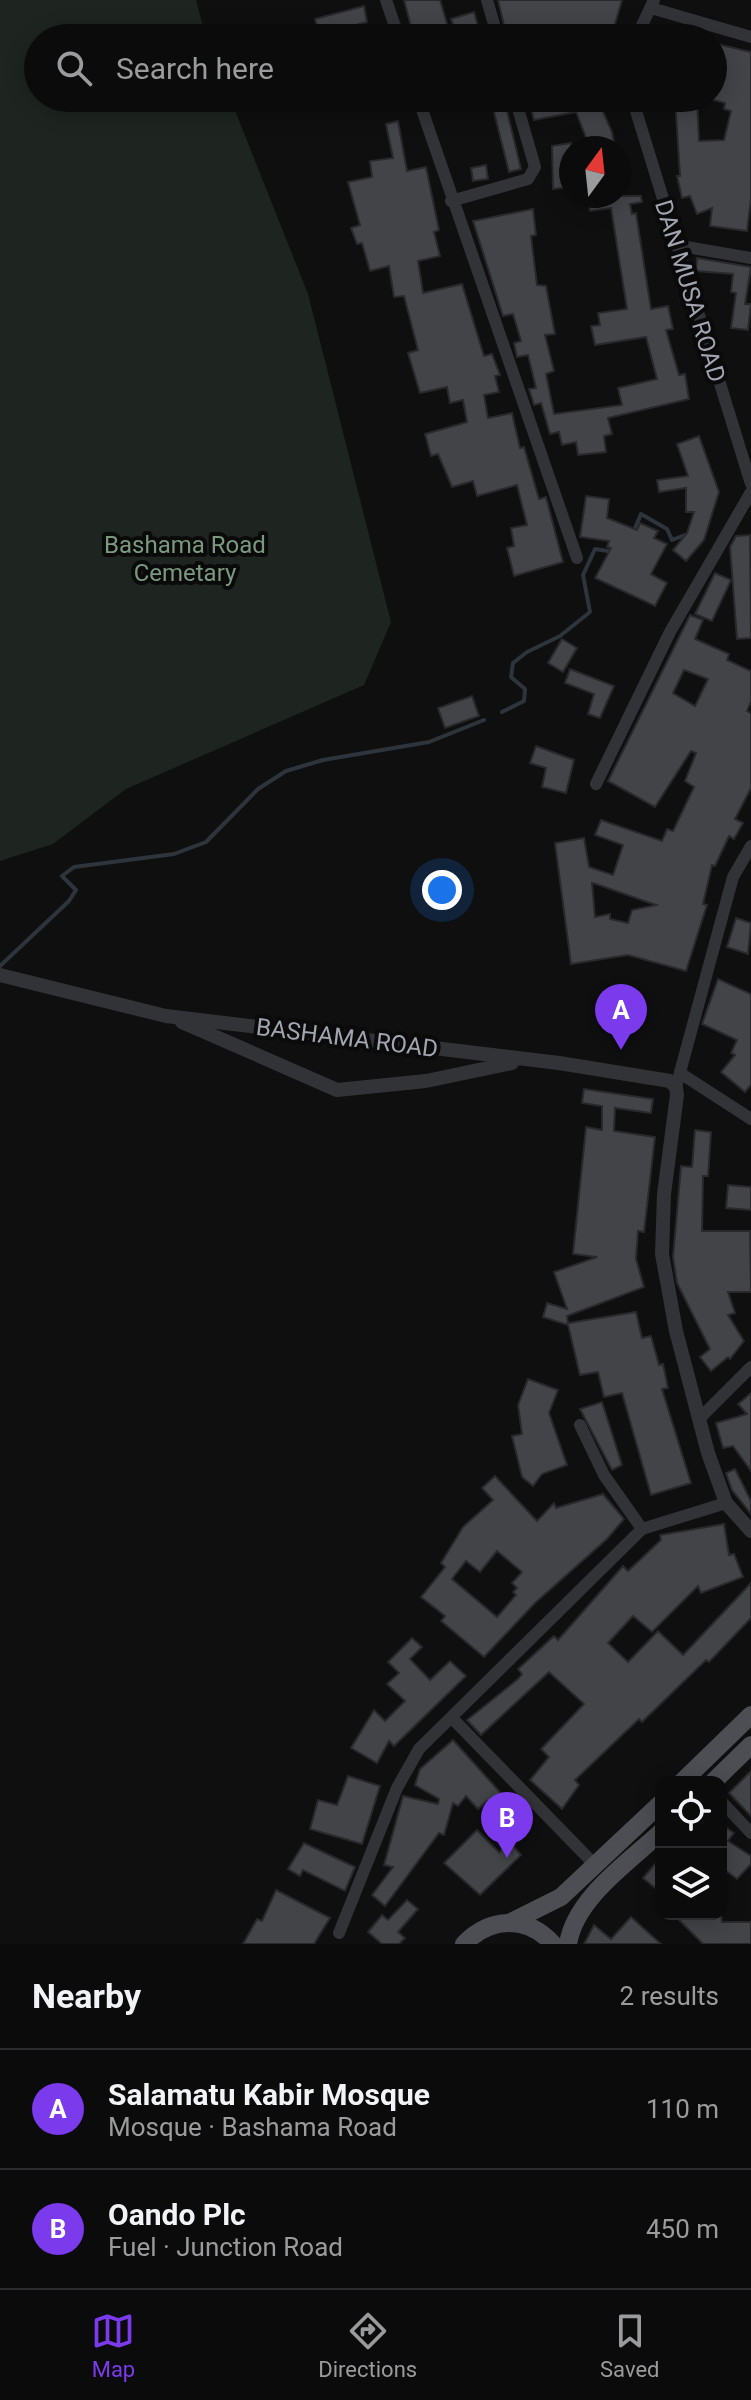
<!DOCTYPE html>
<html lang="en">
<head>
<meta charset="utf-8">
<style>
	:root { --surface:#0b0b0c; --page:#141415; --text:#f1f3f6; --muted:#9a9b9d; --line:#2b2b2d; --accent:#7c3aed }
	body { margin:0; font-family:Roboto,sans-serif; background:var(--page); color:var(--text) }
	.controls { position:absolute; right:24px; bottom:24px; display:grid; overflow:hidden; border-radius:16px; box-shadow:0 4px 20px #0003 }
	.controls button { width:72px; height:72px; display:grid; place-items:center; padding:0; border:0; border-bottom:2px solid var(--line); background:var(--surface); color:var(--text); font:40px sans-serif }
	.compass { position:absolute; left:559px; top:136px; width:72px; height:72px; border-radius:50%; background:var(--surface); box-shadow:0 4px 20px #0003; rotate:15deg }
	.you { position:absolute; left:442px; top:890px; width:28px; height:28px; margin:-20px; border:6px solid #fff; border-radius:50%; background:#1a73e8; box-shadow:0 0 0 12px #1a73e833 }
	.badge { display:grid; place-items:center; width:52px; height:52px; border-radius:50%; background:var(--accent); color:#fff; font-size:26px; font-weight:700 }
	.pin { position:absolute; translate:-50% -66px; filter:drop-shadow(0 2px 4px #0008) }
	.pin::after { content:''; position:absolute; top:42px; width:28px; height:24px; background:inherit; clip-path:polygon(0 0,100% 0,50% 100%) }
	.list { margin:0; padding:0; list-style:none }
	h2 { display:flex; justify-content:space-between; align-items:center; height:104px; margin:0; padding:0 32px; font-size:34px }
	h2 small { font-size:26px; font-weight:400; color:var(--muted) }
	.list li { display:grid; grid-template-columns:52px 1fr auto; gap:24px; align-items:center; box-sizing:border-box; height:120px; padding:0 32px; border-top:2px solid var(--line) }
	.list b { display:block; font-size:30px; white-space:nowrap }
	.list p { margin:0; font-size:26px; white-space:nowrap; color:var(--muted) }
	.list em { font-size:26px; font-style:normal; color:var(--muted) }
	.icon { flex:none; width:44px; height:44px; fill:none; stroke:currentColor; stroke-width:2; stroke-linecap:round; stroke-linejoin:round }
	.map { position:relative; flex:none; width:751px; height:1944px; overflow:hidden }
	.search { position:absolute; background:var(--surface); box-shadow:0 4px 20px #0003; left:24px; right:24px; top:24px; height:88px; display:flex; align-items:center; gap:20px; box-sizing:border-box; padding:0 28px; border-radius:44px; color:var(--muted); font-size:30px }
	.sheet { height:344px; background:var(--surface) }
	nav { display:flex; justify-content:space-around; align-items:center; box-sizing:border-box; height:112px; border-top:2px solid var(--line); background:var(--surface); font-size:22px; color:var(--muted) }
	nav a { display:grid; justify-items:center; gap:4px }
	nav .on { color:var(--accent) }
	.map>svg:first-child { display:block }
</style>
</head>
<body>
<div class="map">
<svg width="751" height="1944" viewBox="0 0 751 1944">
	<rect width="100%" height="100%" fill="#0f0f10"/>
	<polygon fill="#1e241f" points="0,0 196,0 206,38 38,38 38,98 230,98 308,294 391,622 364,685 126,789 53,844 0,861"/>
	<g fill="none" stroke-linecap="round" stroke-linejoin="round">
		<g stroke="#2e343b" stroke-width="4">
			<polyline points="633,533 641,514 667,529 672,540 685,535"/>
			<polyline points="502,712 524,701 525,689 511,677 513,663 527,652 560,636 590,612 583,575 595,549 614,552"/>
			<polyline points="0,966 69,901 76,890 62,876 74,867 174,854 206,842 258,789 286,771 323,760 429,742 484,720"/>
		</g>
	</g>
	<g fill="#434448" stroke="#29292c" stroke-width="2" fill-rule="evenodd">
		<polygon points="404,0 440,0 448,27 414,38"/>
		<polygon points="498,0 622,0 611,38 568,26 572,38 507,38"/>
		<polygon points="364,6 367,22 319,35 315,19"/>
		<polygon points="474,12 479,29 457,36 451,19"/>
		<polygon points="713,43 751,52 751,198 747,231 710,226 712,208 697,214 690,196 682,198 677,176 680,176 675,98 697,98 699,141 724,140 731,111 724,109 725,103 713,100"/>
		<polygon points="504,98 521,169 509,172 491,100"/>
		<polygon points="528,98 597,98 612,132 615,148 590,148 576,112 534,120"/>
		<polygon points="398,121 407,171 426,167 439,230 434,232 440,256 418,261 423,293 462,284 484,356 492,354 500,375 495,376 499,392 484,395 488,418 512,413 520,448 524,447 539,499 546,497 563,562 514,576 507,548 514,546 511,528 527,525 517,485 477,496 473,481 452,487 438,454 431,456 425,434 467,422 463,400 450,403 447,387 420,393 408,353 418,350 404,296 394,297 389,266 370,271 362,243 357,244 351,228 360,225 348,182 372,177 370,161 393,158 386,124"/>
		<polygon points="571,143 571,187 553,189 552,146"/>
		<polygon points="486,165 488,179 473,181 471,168"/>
		<polygon points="587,196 641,196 642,202 630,204 632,214 636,213 651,309 668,306 673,329 666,330 679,375 685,374 689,399 608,418 612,434 604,436 606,452 578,455 576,442 562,445 559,432 550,434 541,403 534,405 529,389 536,388 528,355 517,357 514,343 521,341 513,314 503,316 473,221 533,209 536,235 531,236 537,285 546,286 555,334 545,335 554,371 546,374 554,414 622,405 618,388 657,379 646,337 595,345 591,326 600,325 598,313 627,309 611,208 590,211"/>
		<polygon points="697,258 751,267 745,304 751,304 748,330 731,328 736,293 731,292 733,274 696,271"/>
		<polygon points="699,436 719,492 704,540 686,561 673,550 687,533 694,512 686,512 686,488 659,492 657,480 688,476 677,444"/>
		<polygon points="586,496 609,499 607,518 637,530 640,523 658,531 654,538 667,544 651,574 667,583 655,606 595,578 611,548 607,547 609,541 580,537"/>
		<polygon points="750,535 751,638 737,639 730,547 736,536"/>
		<polygon points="715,573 731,580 712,621 695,614"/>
		<path d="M 690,615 L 703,620 L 695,639 L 729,654 L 727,660 L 751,671 L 751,701 L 747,711 L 751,713 L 751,788 L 735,819 L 743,823 L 734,839 L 729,836 L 715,866 L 712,865 L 703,904 L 707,905 L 686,971 L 628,955 L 571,964 L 555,843 L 584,838 L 589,867 L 613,875 L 623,845 L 595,835 L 601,820 L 662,841 L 667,829 L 673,831 L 694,787 L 685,781 L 696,753 L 691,751 L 655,807 L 608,781 ZM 684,670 L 708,679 L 695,706 L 673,693 ZM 592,883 L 596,884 L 656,905 L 632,910 L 628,923 L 610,919 L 610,914 L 595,917 Z"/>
		<polygon points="562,639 577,648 563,672 548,663"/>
		<polygon points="570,669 614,686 600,718 588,714 594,694 565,683"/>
		<polygon points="472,696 479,716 445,728 438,708"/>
		<polygon points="536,746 574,760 566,793 542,787 546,768 530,763"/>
		<polygon points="736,918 751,923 748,954 727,947"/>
		<polygon points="718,979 751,994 751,1085 745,1092 721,1072 735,1055 731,1053 737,1040 702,1024"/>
		<polygon points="584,1089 653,1099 651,1113 615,1108 614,1131 655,1137 644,1232 638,1231 636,1259 644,1287 567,1316 568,1323 636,1312 642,1338 651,1336 659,1365 663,1364 668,1388 662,1389 691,1483 651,1495 622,1393 604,1397 598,1372 580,1375 568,1325 543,1317 547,1303 567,1309 554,1272 597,1257 573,1254 586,1127 602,1130 602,1106 582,1103"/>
		<polygon points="695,1130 711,1132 708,1176 703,1176 702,1231 750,1231 751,1292 728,1292 735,1313 728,1315 744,1341 730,1359 728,1357 711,1371 700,1357 710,1349 677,1283 673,1257 681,1166 692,1167"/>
		<polygon points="728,1185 751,1187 751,1210 726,1208"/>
		<polygon points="528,1379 558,1390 549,1413 567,1465 542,1474 533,1486 522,1477 512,1436 522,1434 518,1405"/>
		<polygon points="751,1393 751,1471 733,1446 723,1448 716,1423 747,1414 738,1404"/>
		<polygon points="602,1402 622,1465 612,1470 580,1409"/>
		<polygon points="735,1469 751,1501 751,1514 732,1490 726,1473"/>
		<path d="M 495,1476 L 537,1521 L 554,1503 L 556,1508 L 603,1494 L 624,1519 L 607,1539 L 535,1603 L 484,1657 L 441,1621 L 445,1616 L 421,1597 L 445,1567 L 441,1563 L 463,1527 L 493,1500 L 482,1488 ZM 497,1551 L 522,1572 L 512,1583 L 517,1588 L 513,1592 L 516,1595 L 497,1617 L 452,1579 L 466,1561 L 480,1572 Z"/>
		<polygon points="724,1524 729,1555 734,1554 743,1577 701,1593 698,1586 652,1632 633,1616 608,1643 628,1662 658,1631 683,1655 751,1583 751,1618 709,1662 706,1660 642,1722 639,1719 575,1780 579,1785 562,1809 530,1780 549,1757 541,1749 584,1704 549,1672 481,1735 467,1720 518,1679 522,1674 518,1669 554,1636 558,1640 623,1566 628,1571 661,1540 660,1535"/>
		<polygon points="412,1638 422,1647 410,1659 430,1680 450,1661 466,1676 394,1746 389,1741 377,1763 351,1748 374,1710 385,1721 405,1701 387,1684 399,1673 388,1662"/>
		<polygon points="453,1740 508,1801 495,1811 487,1801 478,1809 466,1796 458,1806 453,1803 444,1835 439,1833 385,1906 372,1895 393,1867 384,1865 403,1796 438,1804 439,1799 415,1785 420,1769"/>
		<polygon points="751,1771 751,1816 729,1793"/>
		<polygon points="348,1776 380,1786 362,1844 310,1829 318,1800 337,1805"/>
		<polygon points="721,1824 734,1833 728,1841 751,1856 751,1864 737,1879 721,1867"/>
		<polygon points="477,1830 499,1852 510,1842 521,1855 480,1895 444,1863"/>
		<polygon points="304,1843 355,1867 345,1891 303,1870 300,1876 288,1869"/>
		<polygon points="661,1857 661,1893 643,1878"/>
		<polygon points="276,1890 330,1918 314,1944 243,1944 257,1919 262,1921"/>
		<polygon points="407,1900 418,1909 398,1932 405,1938 399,1944 382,1944 368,1932 382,1915 388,1920"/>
		<polygon points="673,1914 721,1914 722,1922 751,1922 751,1944 703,1944"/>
		<polygon points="631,1917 661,1944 584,1944 594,1925 611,1939"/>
	</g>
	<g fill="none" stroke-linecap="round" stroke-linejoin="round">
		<g stroke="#323337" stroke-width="12">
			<polyline points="386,0 399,38"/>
			<polyline points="487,0 498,38"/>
			<polyline points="651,8 751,37"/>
			<polyline points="636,38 654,0"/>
			<polyline points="418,98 577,558"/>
			<polyline points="632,98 751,484"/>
			<polyline points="451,201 528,179 535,167 515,98"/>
			<polyline points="675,245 751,258"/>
			<polyline points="596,784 670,632 751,492"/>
			<polyline points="680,1073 751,1119"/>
			<polyline points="676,1087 733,877 751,846"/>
			<polyline points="700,1418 751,1367"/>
			<polyline points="580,1425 604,1475 642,1529"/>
			<polyline points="452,1718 596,1866"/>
			<polyline points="721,1801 751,1833"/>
			<polyline points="339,1933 397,1788 419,1749 642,1529 726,1503"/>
		</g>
		<g stroke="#323337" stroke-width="14">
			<polyline points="0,975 166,1016 559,1063 670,1081 676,1087 677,1095 664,1194 662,1254 676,1331 708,1453 726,1503 751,1531"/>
			<polyline points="182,1022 337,1090 426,1081 512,1063"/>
		</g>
		<g stroke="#4d4e53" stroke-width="18">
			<polyline points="682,1782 751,1715"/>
			<polyline points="713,1782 751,1745"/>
			<polyline points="511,1922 561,1897 661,1803"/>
			<path d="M 464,1944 C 490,1917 527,1915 553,1944"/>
			<path d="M 568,1944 C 575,1898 629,1862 661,1832"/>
		</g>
	</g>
	<g text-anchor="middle" stroke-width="8" stroke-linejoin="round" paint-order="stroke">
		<g font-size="24" fill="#a1a5b0" stroke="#0a0a0b">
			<text transform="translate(690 291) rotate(73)" y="8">DAN MUSA ROAD</text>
			<text transform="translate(347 1038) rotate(7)" y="8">BASHAMA ROAD</text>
		</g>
		<g font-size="24" fill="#7a997e" stroke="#0a0a0b">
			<text x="185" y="553">Bashama Road<tspan x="185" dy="28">Cemetary</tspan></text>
		</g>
	</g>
</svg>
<div class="controls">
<button><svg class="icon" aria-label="locate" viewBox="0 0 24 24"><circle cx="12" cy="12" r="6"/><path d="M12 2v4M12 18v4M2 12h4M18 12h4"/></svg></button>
<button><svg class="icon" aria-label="layers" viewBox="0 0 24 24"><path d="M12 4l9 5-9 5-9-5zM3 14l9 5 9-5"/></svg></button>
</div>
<svg class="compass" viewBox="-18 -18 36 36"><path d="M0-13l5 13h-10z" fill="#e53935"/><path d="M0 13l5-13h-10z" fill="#9a9b9d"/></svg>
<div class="you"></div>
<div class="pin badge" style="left:621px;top:1050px">A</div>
<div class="pin badge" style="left:507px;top:1858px">B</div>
<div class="search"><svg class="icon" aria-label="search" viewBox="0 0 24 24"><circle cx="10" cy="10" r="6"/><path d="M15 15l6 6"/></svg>Search here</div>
</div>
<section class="sheet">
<h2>Nearby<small>2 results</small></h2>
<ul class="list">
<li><span class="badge">A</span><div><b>Salamatu Kabir Mosque</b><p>Mosque · Bashama Road</p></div><em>110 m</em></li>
<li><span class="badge">B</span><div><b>Oando Plc</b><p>Fuel · Junction Road</p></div><em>450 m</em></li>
</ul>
</section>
<nav>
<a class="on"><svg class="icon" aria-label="map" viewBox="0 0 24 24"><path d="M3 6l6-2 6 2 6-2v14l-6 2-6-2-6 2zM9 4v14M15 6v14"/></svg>Map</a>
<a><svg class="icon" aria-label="directions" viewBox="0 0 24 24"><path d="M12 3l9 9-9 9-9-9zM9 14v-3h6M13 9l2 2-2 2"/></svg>Directions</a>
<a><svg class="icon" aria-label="saved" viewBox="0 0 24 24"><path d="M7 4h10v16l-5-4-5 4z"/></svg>Saved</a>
</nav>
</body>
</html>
